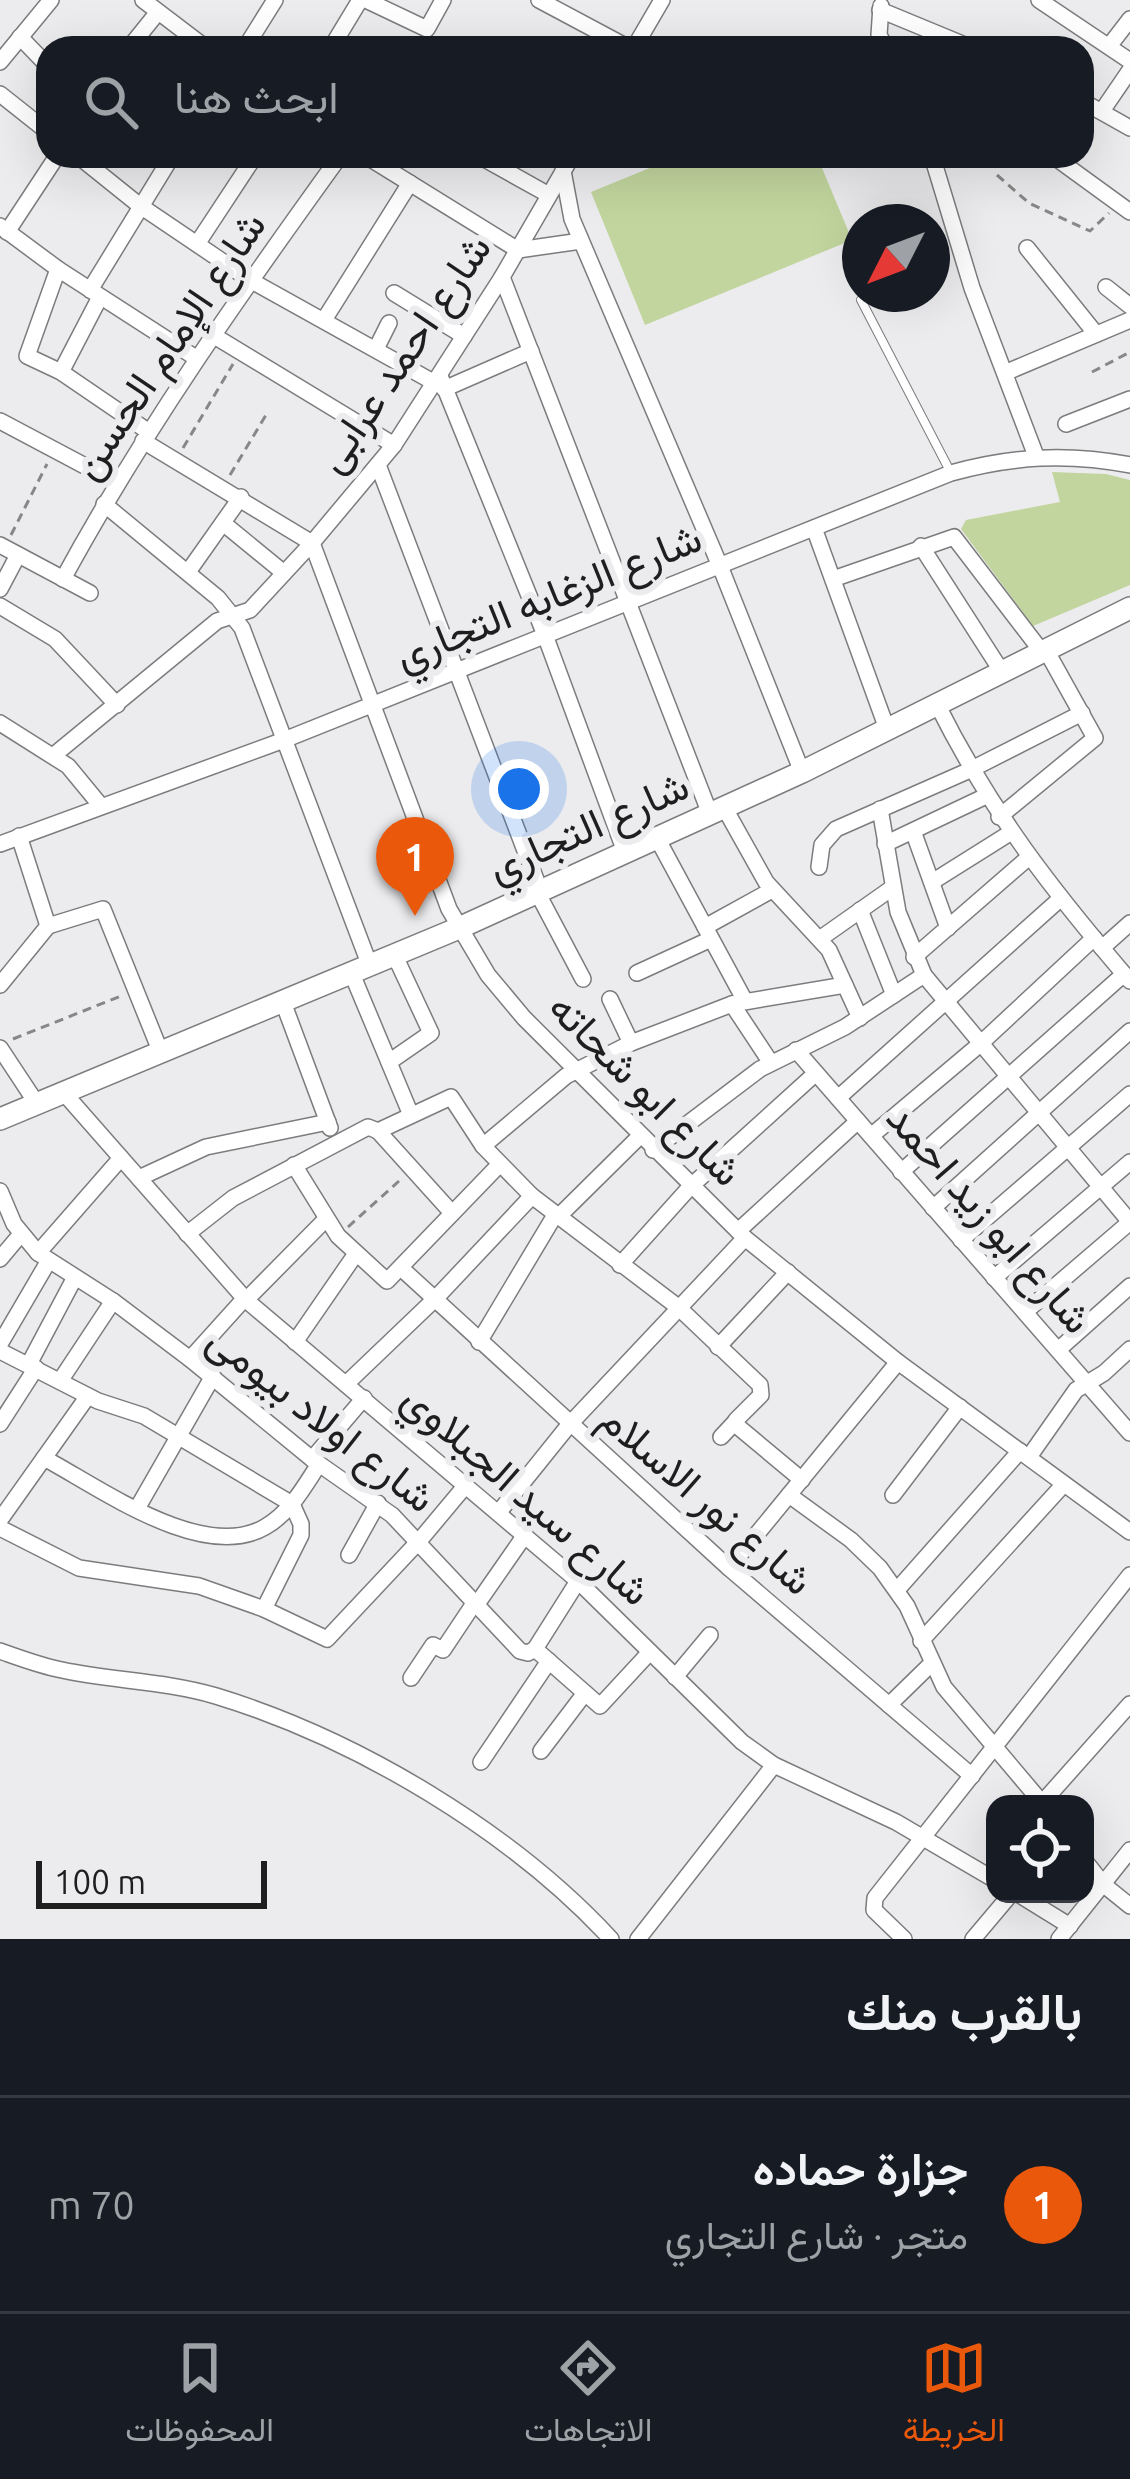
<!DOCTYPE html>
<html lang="ar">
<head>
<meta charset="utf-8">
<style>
	:root { --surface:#171b24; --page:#242831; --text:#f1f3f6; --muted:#9ea1a6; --line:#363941; --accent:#ea580c }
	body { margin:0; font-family:Ubuntu,Vazirmatn,sans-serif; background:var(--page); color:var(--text); direction:rtl }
	.controls { position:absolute; right:36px; bottom:36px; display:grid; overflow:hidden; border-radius:24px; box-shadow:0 12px 48px #0002 }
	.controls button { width:108px; height:108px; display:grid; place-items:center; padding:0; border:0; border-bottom:3px solid var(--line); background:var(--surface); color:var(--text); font:60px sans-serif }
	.compass { position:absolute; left:842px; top:204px; width:108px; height:108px; border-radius:50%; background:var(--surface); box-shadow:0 12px 48px #0002; rotate:228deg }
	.scale { position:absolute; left:36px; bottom:30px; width:231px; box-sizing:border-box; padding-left:12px; border:6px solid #1e1e1f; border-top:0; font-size:33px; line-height:42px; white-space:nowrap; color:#1e1e1f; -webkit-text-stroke:9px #ececee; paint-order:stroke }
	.you { position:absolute; left:519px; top:789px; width:42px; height:42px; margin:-30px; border:9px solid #fff; border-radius:50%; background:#1a73e8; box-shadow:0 0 0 18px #1a73e833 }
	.badge { display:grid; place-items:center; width:78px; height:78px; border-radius:50%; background:var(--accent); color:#fff; font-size:39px; font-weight:700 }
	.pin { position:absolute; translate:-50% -99px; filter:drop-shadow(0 3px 6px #0008) }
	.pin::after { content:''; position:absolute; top:63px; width:42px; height:36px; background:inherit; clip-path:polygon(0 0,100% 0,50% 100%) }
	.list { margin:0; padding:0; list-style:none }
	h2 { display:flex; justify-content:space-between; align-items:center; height:156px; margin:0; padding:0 48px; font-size:51px }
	h2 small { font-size:39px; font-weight:400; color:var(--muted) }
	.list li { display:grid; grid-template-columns:78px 1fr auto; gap:36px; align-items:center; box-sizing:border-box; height:216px; padding:0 48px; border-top:3px solid var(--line) }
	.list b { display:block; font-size:45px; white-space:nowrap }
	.list p { margin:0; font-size:39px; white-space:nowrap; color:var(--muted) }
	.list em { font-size:39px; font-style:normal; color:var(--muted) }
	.icon { flex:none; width:66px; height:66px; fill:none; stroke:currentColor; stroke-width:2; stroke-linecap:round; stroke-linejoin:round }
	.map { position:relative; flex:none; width:1130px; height:1939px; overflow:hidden; direction:ltr }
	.search { position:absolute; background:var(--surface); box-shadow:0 12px 48px #0002; left:36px; right:36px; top:36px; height:132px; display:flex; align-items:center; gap:30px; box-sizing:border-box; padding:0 42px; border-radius:36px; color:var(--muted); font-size:45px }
	.sheet { height:372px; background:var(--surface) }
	nav { display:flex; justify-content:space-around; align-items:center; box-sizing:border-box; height:168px; border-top:3px solid var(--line); background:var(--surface); font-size:33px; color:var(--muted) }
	nav a { display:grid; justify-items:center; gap:6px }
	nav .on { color:var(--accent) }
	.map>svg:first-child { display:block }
</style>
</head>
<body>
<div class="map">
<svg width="1130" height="1939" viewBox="0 0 1130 1939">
	<rect width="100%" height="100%" fill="#ececee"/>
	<g fill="#c2d59e">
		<polygon points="679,156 817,156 852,240 645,325 591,192"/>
		<polygon points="1052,472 1106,474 1130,480 1130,585 1033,626 961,529 966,520 1060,502"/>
	</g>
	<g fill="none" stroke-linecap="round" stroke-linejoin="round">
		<g stroke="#7c7c7e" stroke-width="10">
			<polyline id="lane" points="861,300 951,473"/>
		</g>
		<g stroke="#7c7c7e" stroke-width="18">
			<g id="street">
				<polyline points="143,0 206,48"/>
				<polyline points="366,0 427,29 443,0"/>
				<polyline points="539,0 629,48"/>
				<polyline points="1039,0 1130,61"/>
				<polyline points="881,6 879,35 886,48"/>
				<polyline points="880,10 972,48"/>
				<polyline points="20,37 48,66"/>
				<polyline points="1110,45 1130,19"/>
				<polyline points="129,48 158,12"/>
				<polyline points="245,48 275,0"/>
				<polyline points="331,48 360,0"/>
				<polyline points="634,48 662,0"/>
				<polyline points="0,62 51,0"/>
				<polyline points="0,94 48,132"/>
				<polyline points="1082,101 1130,128"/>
				<polyline points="1102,111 1130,70"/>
				<polyline points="78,156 139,205 250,280 435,383"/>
				<polyline points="366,156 518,250 581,241"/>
				<polyline points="479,156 549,195"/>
				<polyline points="932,156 972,288 1036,456"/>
				<polyline points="1053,156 1130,212"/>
				<polyline points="563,171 572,219 720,566 802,772"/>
				<polyline points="0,226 58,269 196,358"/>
				<polyline points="7,232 57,156"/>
				<polyline points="197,244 255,156"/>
				<polyline points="1027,248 1096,334"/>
				<polyline points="58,269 27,356 61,372 149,432"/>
				<polyline points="502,277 710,814"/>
				<polyline points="1106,287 1130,306"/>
				<polyline points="90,290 172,156"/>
				<polyline points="394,293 464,336"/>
				<polyline points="324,320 410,183"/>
				<polyline points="211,334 394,445"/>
				<polyline points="376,349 389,323"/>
				<polyline points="61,372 100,297"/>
				<polyline points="1007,372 1130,320"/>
				<polyline points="440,376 545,635 625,852"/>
				<polyline points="444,389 531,351"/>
				<polyline points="0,421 117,483"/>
				<polyline points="1066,424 1130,399"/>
				<polyline points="143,441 312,543 449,909 488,975 524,1018 745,1238 898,1362 1130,1532"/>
				<polyline points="378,465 540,890"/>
				<polyline points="104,504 218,598 242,628 370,966"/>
				<polyline points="223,523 284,573"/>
				<polyline points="814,528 887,729"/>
				<polyline points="0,545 90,593"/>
				<polyline points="921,546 1002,672"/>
				<polyline points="188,572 241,497"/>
				<path d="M 63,579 C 144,430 241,293 340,156"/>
				<polyline points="833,579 954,537 1042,652"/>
				<polyline points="0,589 18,555"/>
				<polyline points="0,606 55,639 117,705"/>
				<path d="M 937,704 C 991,812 1052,890 1130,981"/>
				<polyline points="0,723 68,766 101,806"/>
				<polyline points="54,755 217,621 250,610 312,543 394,445 502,277 572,156"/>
				<polyline points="724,807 766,882 829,950 860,1018"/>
				<polyline points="880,809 898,912 924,975 1130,1222"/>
				<polyline points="999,817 1095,738 1046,650"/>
				<polyline points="913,831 948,928"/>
				<polyline points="657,838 745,1001"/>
				<path d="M 0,844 L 284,740 L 951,473 C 1012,456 1068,453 1130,465"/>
				<polyline points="885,844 986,796"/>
				<polyline points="819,867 822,845 836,829 970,770 1082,713"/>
				<polyline points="932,882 1010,833"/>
				<polyline points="537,892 583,979"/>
				<polyline points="860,910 894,995"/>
				<polyline points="48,926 103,909 161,1053"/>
				<polyline points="705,927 772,890"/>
				<polyline points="821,938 892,888"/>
				<polyline points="1102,948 1130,923"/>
				<polyline points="914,957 1028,858"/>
				<polyline points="637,973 711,939"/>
				<polyline points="352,974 411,1115"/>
				<polyline points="0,985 48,926 19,836"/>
				<polyline points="610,999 631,1043"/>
				<polyline points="283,1002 330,1128"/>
				<polyline points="732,1004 771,1063"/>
				<polyline points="0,1048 37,1104"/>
				<polyline points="796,1050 1130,1433"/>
				<polyline points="389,1062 431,1033 395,956"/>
				<polyline points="64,1093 246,1300 578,1581 742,1742 774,1765 896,1822 995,1880"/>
				<polyline points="838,1098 1060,899"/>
				<polyline points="378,1131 451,1097 483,1146 532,1196 678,1307 760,1385 761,1395 736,1420 736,1425 802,1480"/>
				<polyline points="378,1131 452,1213"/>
				<polyline points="871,1136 979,1045 1094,938"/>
				<polyline points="483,1146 566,1076 631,1043 732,1004 845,985"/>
				<polyline points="653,1150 760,1069 845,1027 924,975"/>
				<polyline points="294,1165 338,1236 387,1281 499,1165"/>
				<polyline points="901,1172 1124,974"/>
				<polyline points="139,1178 206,1147 328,1122"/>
				<polyline points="0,1191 14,1224 38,1253 113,1301 190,1359 312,1459 392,1515 520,1651 528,1653 535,1649 578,1581"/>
				<polyline points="933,1208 1130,1031"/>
				<polyline points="558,1217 640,1136"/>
				<polyline points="738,1231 858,1121"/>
				<polyline points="187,1234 233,1198 368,1127 378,1131"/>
				<polyline points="961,1240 1130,1094"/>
				<polyline points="38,1253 121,1158"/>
				<polyline points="0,1259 21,1234"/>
				<polyline points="620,1265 690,1187 816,1073"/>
				<polyline points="401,1268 729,1568 972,1776"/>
				<polyline points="994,1278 1130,1162"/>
				<polyline points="246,1300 326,1219"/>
				<polyline points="1025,1312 1130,1222"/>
				<polyline points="295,1342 355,1255"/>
				<polyline points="479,1342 555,1215"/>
				<polyline points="0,1344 48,1262"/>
				<polyline points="718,1347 788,1272"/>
				<polyline points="1058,1350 1130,1286"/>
				<polyline points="0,1351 98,1401 144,1416 292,1504 301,1524 301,1535 264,1609"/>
				<polyline points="190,1359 245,1298"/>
				<polyline points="29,1364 74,1279"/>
				<polyline points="60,1381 113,1301"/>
				<polyline points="346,1384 435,1299 532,1196"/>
				<polyline points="0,1424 36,1368"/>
				<polyline points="721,1437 735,1422"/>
				<polyline points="1029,1457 1076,1390 1104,1373 1130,1349"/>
				<path d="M 44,1458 C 100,1488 203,1563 265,1527 C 290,1513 304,1487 319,1464"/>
				<polyline points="312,1459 364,1398"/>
				<polyline points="789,1495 851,1540 880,1568 907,1606 944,1687 1043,1804"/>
				<polyline points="893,1495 960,1407"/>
				<polyline points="138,1507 213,1376"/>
				<polyline points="499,1512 569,1425 745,1238"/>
				<polyline points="0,1520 88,1396"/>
				<polyline points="0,1528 79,1568 199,1586 264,1609 327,1639 420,1540 466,1485"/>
				<polyline points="349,1555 378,1503"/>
				<polyline points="729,1568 898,1362"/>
				<polyline points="897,1590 1020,1451"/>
				<polyline points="477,1604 525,1535"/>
				<polyline points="921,1641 1064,1484"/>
				<polyline points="535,1649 600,1706 650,1652"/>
				<path d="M 0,1651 C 20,1658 41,1666 62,1670 C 113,1681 165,1681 216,1696 C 357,1739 511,1831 611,1939"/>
				<polyline points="675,1677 710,1635"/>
				<polyline points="411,1678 433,1645 443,1650 475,1602"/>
				<polyline points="889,1705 931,1664"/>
				<polyline points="541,1751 585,1693"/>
				<polyline points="481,1762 549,1661"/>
				<polyline points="1042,1803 1130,1704"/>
				<polyline points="1085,1861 1104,1885 1130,1906"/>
				<polyline points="1018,1894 1070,1926"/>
				<polyline points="638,1939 774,1765"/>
				<polyline points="904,1939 874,1910 875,1898 1130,1575"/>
				<polyline points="973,1939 1011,1894"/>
				<polyline points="1059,1939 1130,1850"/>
			</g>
		</g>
		<g stroke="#7c7c7e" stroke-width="24">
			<polyline id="secondary" points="0,1119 459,928 802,772 1130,608"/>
		</g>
		<g stroke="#878788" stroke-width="3" stroke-dasharray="9 6" stroke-linecap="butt">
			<polyline points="997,175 1029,203 1090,231 1109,213"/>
			<polyline points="1092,372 1130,352"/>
			<polyline points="183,448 233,364"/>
			<polyline points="230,475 266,415"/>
			<polyline points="11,535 47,464"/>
			<polyline points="13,1039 121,996"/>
			<polyline points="348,1227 399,1181"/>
		</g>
		<use href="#lane" stroke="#fff" stroke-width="8"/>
		<use href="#street" stroke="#fff" stroke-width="15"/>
		<use href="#secondary" stroke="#fff" stroke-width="21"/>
	</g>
	<g text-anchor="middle" stroke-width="12" stroke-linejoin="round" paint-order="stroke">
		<g font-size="42" fill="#1e1e1f" stroke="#ececee">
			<text transform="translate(168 345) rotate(-56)" y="15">شارع الإمام الحسن</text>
			<text transform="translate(403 353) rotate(-56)" y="15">شارع احمد عرابى</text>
			<text transform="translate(548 596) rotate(-22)" y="15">شارع الزغابه التجاري</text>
			<text transform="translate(588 826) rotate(-24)" y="15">شارع التجاري</text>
			<text transform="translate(646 1089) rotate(45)" y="15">شارع ابو شحاته</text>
			<text transform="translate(990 1218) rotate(49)" y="15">شارع ابو زيد احمد</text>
			<text transform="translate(322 1418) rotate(38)" y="15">شارع اولاد بيومى</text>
			<text transform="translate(527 1494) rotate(41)" y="15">شارع سيد الجبلاوي</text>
			<text transform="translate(707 1499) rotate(41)" y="15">شارع نور الاسلام</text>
		</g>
	</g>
</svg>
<div class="controls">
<button><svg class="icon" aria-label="locate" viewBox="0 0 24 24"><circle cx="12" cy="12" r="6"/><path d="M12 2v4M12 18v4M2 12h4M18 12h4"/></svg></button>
</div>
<svg class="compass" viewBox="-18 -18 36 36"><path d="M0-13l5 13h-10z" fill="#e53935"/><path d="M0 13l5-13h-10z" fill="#9ea1a6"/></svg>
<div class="scale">100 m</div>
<div class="you"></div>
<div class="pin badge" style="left:415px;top:916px">1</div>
<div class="search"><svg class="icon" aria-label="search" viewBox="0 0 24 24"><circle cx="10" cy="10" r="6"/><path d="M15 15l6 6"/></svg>ابحث هنا</div>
</div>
<section class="sheet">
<h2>بالقرب منك<small></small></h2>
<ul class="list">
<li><span class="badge">1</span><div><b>جزارة حماده</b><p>متجر · شارع التجاري</p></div><em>70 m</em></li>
</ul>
</section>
<nav>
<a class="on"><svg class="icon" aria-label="map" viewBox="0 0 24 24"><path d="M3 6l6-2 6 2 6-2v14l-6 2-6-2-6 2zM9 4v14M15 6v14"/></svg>الخريطة</a>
<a><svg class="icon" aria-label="directions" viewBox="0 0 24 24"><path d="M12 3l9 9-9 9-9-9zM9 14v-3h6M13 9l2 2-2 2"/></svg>الاتجاهات</a>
<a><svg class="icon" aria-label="saved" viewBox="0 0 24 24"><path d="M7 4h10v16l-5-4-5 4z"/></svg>المحفوظات</a>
</nav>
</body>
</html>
